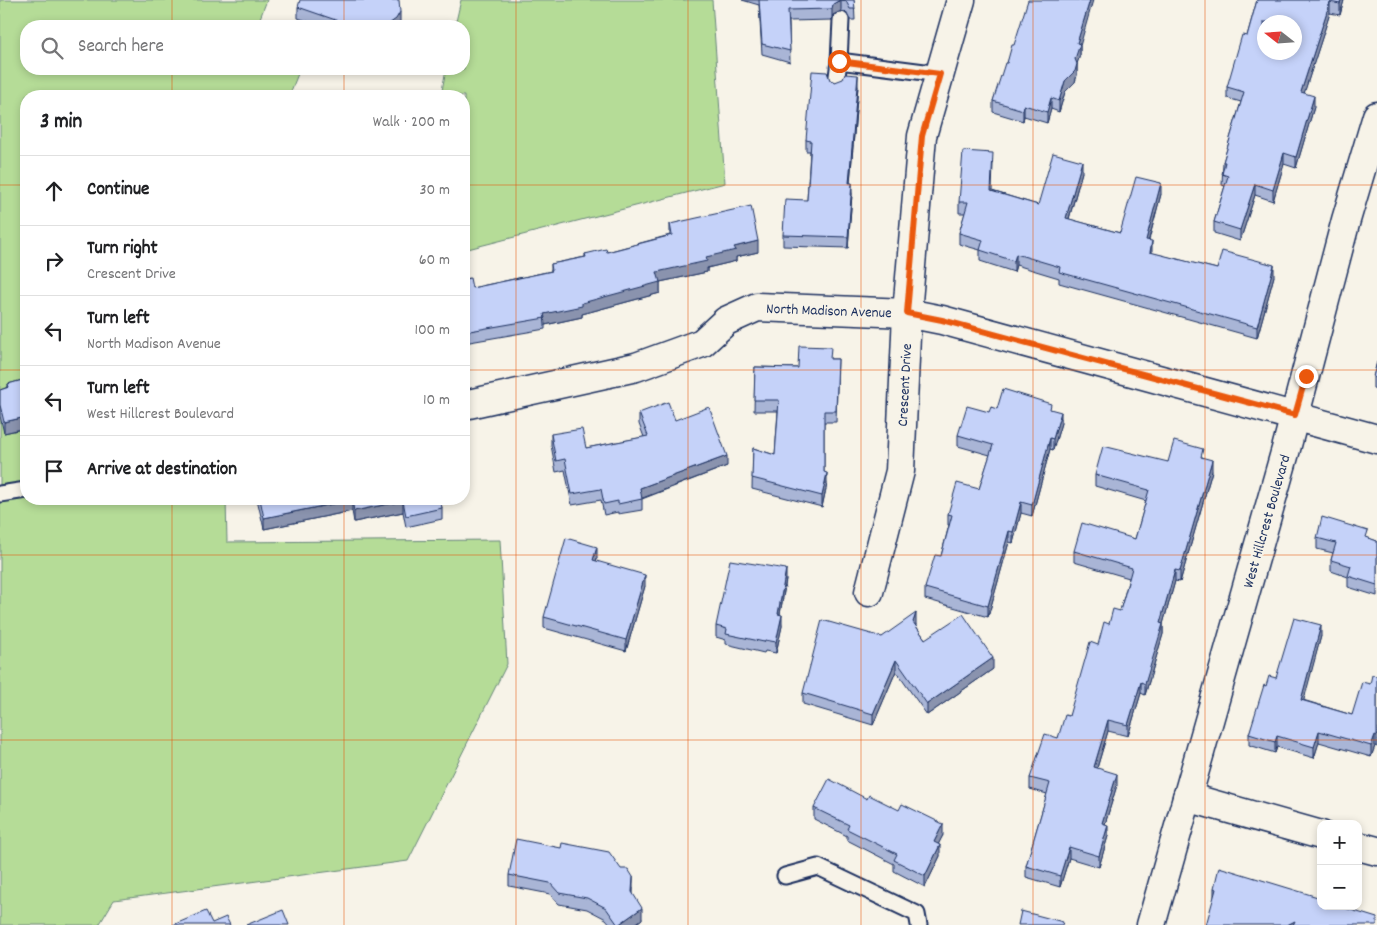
<!DOCTYPE html>
<html lang="en">
<head>
<meta charset="utf-8">
<style>
	:root { --surface:#fff; --page:#f6f6f6; --text:#202124; --muted:#757577; --line:#e0e0e0 }
	body { margin:0; font-family:Dekko,sans-serif; background:var(--page); color:var(--text) }
	.controls { position:absolute; right:15px; bottom:15px; display:grid; overflow:hidden; border-radius:10px; box-shadow:0 2px 8px #0003 }
	.controls button { width:45px; height:45px; display:grid; place-items:center; padding:0; border:0; border-bottom:1px solid var(--line); background:var(--surface); color:var(--text); font:25px sans-serif }
	.compass { position:absolute; left:1257px; top:15px; width:45px; height:45px; border-radius:50%; background:var(--surface); box-shadow:0 2px 8px #0003; rotate:287deg }
	.stop { position:absolute; width:15px; height:15px; margin:-11px; border:4px solid #ea580c; border-radius:50%; background:#fff }
	.stop.end { background:#ea580c; border-color:#fff; box-shadow:0 1px 5px #0008 }
	.list { margin:0; padding:0; list-style:none }
	h2 { display:flex; justify-content:space-between; align-items:center; height:65px; margin:0; padding:0 20px; font-size:21px }
	h2 small { font-size:16px; font-weight:400; color:var(--muted) }
	.list li { display:grid; grid-template-columns:32px 1fr auto; gap:15px; align-items:center; box-sizing:border-box; height:70px; padding:0 20px; border-top:1px solid var(--line) }
	.list b { display:block; font-size:19px; white-space:nowrap }
	.list p { margin:0; font-size:16px; white-space:nowrap; color:var(--muted) }
	.list em { font-size:16px; font-style:normal; color:var(--muted) }
	.icon { flex:none; width:28px; height:28px; fill:none; stroke:currentColor; stroke-width:2; stroke-linecap:round; stroke-linejoin:round }
	.map { position:relative; flex:none; width:1377px; height:925px; overflow:hidden }
	.search { position:absolute; background:var(--surface); box-shadow:0 2px 8px #0003; left:20px; top:20px; width:450px; height:55px; display:flex; align-items:center; gap:12px; box-sizing:border-box; padding:0 18px; border-radius:20px; color:var(--muted); font-size:19px }
	.panel { position:absolute; background:var(--surface); box-shadow:0 2px 8px #0003; left:20px; top:90px; width:450px; height:415px; border-radius:20px }
	.map>svg:first-child { display:block }
</style>
</head>
<body>
<div class="map">
<svg width="1377" height="925" viewBox="0 0 1377 925">
	<rect width="100%" height="100%" fill="#f7f3e8"/>
	<filter id="ink" filterUnits="userSpaceOnUse"><feTurbulence type="fractalNoise" baseFrequency=".02" numOctaves="2"/><feDisplacementMap in="SourceGraphic" scale="10" xChannelSelector="R" yChannelSelector="G"/><feConvolveMatrix kernelMatrix="1 2 1 2 8 2 1 2 1" color-interpolation-filters="sRGB"/></filter>
	<g filter="url(#ink)">
		<g fill="#b5dc97" stroke="#68867a">
			<polygon points="0,0 267,0 257,26 26,26 26,69 300,69 289,96 26,96 26,499 226,499 227,542 500,540 507,664 408,861 114,900 99,925 0,925"/>
			<polygon points="461,0 712,0 725,183 464,250 464,96 441,96 446,69 464,69 464,26 455,26"/>
		</g>
		<g fill="none" stroke-linecap="round" stroke-linejoin="round">
			<g stroke="#1b2f5e" stroke-width="19">
				<g id="lane">
					<polyline points="839,61 841,20"/>
					<polyline points="836,84 839,61 940,74"/>
					<polyline points="0,494 26,490"/>
					<polyline points="785,876 818,867 917,914 919,925"/>
				</g>
			</g>
			<g stroke="#1b2f5e" stroke-width="31">
				<g id="street">
					<polyline points="464,405 636,367 702,343 726,321 757,307 907,313 942,320 1377,439"/>
					<polyline points="869,592 900,471 907,313 922,136 961,0"/>
					<polyline points="1187,797 1321,835"/>
					<polyline points="1358,846 1377,851"/>
				</g>
			</g>
			<g stroke="#1b2f5e" stroke-width="31">
				<polyline id="secondary" points="1151,925 1286,449 1346,220 1377,116"/>
			</g>
			<use href="#lane" stroke="#f7f3e8" stroke-width="15"/>
			<use href="#street" stroke="#f7f3e8" stroke-width="28"/>
			<use href="#secondary" stroke="#f7f3e8" stroke-width="28"/>
		</g>
		<g fill="#a9b5d6" stroke="#1b2f5e">
			<polygon points="742,0 854,0 855,20 850,20 846,12 841,11 833,15 832,20 789,21 790,62 762,54 759,5"/>
			<polygon points="1257,0 1344,0 1340,15 1330,13 1304,93 1314,107 1296,168 1284,164 1273,201 1255,195 1240,241 1214,233 1214,222 1225,186 1222,185 1223,162 1241,102 1227,98 1227,87 1247,36"/>
			<polygon points="298,7 400,23 398,26 321,26 298,18"/>
			<polygon points="1014,45 1080,46 1080,55 1077,63 1077,75 1075,82 1065,92 1059,112 1051,109 1047,123 1024,116 1023,121 993,112 993,101 1007,63"/>
			<polygon points="830,80 835,82 858,86 850,183 852,194 848,248 783,246 783,235 807,200 810,151 806,151 806,140"/>
			<polygon points="993,164 992,191 1038,205 1082,172 1069,219 1120,233 1161,194 1149,240 1152,253 1217,269 1274,276 1257,338 1059,283 1059,278 1016,265 1014,272 980,261 980,250 959,244 959,233 965,213 959,213 959,202"/>
			<polygon points="670,224 758,252 736,257 736,261 707,268 707,272 660,282 660,293 582,314 582,317 545,325 545,329 464,343 464,271 465,279 472,288 551,271 551,264 585,257 585,254 607,252 670,235"/>
			<polygon points="831,359 838,359 836,422 824,422 824,472 827,484 822,507 752,489 753,448 775,455 778,411 754,411 755,367 798,368"/>
			<polygon points="1377,362 1377,389 1373,388 1373,377"/>
			<polygon points="26,379 26,428 4,433 0,416 0,390 8,387 8,384"/>
			<polygon points="997,409 1051,410 1061,423 1053,450 1050,449 1032,516 1021,513 1013,543 1009,542 988,617 925,599 925,588 941,556 949,525 948,525 948,514 979,489 990,455 958,446 958,435 989,412"/>
			<polygon points="639,413 675,420 727,466 642,499 642,510 618,514 618,512 604,515 601,500 572,505 565,470 556,472 551,445 551,434 586,448 644,437 639,424"/>
			<polygon points="1203,457 1212,471 1180,582 1175,581 1163,624 1163,634 1145,695 1141,693 1128,736 1108,731 1097,768 1117,785 1105,824 1108,836 1099,867 1069,858 1060,887 1026,877 1026,866 1047,794 1030,789 1030,778 1058,738 1069,716 1109,624 1120,611 1129,578 1074,562 1074,551 1135,539 1146,501 1095,486 1095,475 1168,462"/>
			<polygon points="257,499 440,499 442,508 442,519 406,527 403,512 354,522 352,511 264,529"/>
			<polygon points="1317,538 1368,538 1377,541 1377,596 1348,587 1348,577 1331,571 1331,560 1333,553 1317,549"/>
			<polygon points="597,558 596,561 645,586 626,651 544,628 544,617"/>
			<polygon points="786,580 780,614 782,626 776,653 765,651 764,653 726,644 726,640 716,637 716,626"/>
			<polygon points="916,624 916,626 925,639 993,669 927,715 896,671 873,725 803,704 803,693 882,637"/>
			<polygon points="1321,636 1303,700 1352,715 1370,684 1377,676 1377,747 1375,746 1371,757 1319,742 1314,758 1277,747 1275,753 1249,745 1249,734 1266,686 1276,678"/>
			<polygon points="867,799 943,835 938,844 940,856 925,887 894,871 894,864 847,840 847,836 814,819 814,808"/>
			<polygon points="561,848 633,888 633,894 642,919 634,925 611,925 606,919 587,909 559,904 550,894 509,886 509,875"/>
			<polygon points="1214,888 1321,906 1214,899"/>
		</g>
		<g fill="#8a93ae" stroke="#1b2f5e">
			<polygon points="841,0 841,11 833,15 832,20 832,9 833,4"/>
			<polygon points="1090,0 1093,0 1080,46 1080,55 1075,70 1075,59 1077,43"/>
			<polygon points="1341,0 1344,0 1340,15 1340,4"/>
			<polygon points="1330,2 1330,13 1301,103 1301,92"/>
			<polygon points="400,12 400,23 398,26 386,26"/>
			<polygon points="1077,64 1077,75 1075,82 1065,92 1059,112 1059,101 1065,81"/>
			<polygon points="858,75 858,86 849,194 849,183"/>
			<polygon points="1314,96 1314,107 1296,168 1296,157"/>
			<polygon points="1051,98 1051,109 1047,123 1047,112"/>
			<polygon points="1024,105 1024,116 1023,121 1023,110"/>
			<polygon points="1284,153 1284,164 1273,201 1273,190"/>
			<polygon points="1082,161 1082,172 1066,229 1066,218"/>
			<polygon points="852,183 852,194 848,248 848,237"/>
			<polygon points="1161,183 1161,194 1146,250 1146,240"/>
			<polygon points="1255,184 1255,195 1240,241 1240,230"/>
			<polygon points="758,241 758,252 736,257 736,261 707,268 707,272 660,282 660,293 582,314 582,317 545,325 544,314 582,303 657,272 706,257 734,247"/>
			<polygon points="1152,241 1152,252 1150,252"/>
			<polygon points="1016,254 1016,265 1014,272 1014,261"/>
			<polygon points="1274,265 1274,276 1257,338 1257,327"/>
			<polygon points="1061,412 1061,423 1053,450 1053,439"/>
			<polygon points="26,417 26,428 4,433 4,422"/>
			<polygon points="1050,438 1050,449 1032,516 1032,505"/>
			<polygon points="727,456 727,466 640,499 640,488"/>
			<polygon points="1212,460 1212,471 1180,582 1180,571"/>
			<polygon points="827,473 827,484 822,507 822,496"/>
			<polygon points="352,500 352,511 264,529 264,518"/>
			<polygon points="403,501 403,512 354,522 354,511"/>
			<polygon points="1021,502 1021,513 1013,543 1013,532"/>
			<polygon points="1009,531 1009,542 988,617 988,606"/>
			<polygon points="597,547 597,558 593,571 593,560"/>
			<polygon points="786,569 786,580 778,625 778,614"/>
			<polygon points="1175,570 1175,581 1163,624 1163,634 1145,695 1145,684 1160,623"/>
			<polygon points="645,575 645,586 626,651 626,640"/>
			<polygon points="916,613 916,624 913,633 913,622"/>
			<polygon points="782,615 782,626 776,653 776,642"/>
			<polygon points="1321,625 1321,636 1301,711 1301,700"/>
			<polygon points="993,658 993,669 927,715 927,704"/>
			<polygon points="896,660 896,671 873,725 873,714"/>
			<polygon points="1141,682 1141,693 1128,736 1128,725"/>
			<polygon points="1108,720 1108,731 1094,778 1094,767"/>
			<polygon points="1319,731 1319,742 1314,758 1314,747"/>
			<polygon points="1375,735 1375,746 1371,757 1371,746"/>
			<polygon points="1277,736 1277,747 1275,753 1275,742"/>
			<polygon points="1117,774 1117,785 1102,834 1102,823"/>
			<polygon points="943,824 943,835 934,853 934,842"/>
			<polygon points="1108,825 1108,836 1099,867 1099,856"/>
			<polygon points="940,845 940,856 925,887 925,876"/>
			<polygon points="1069,847 1069,858 1060,887 1060,876"/>
			<polygon points="633,877 633,888 632,903 632,892"/>
			<polygon points="642,908 642,919 634,925 618,925"/>
			<polygon points="1295,921 1295,925 1287,925"/>
		</g>
		<g fill="#c5d2f9" stroke="#1b2f5e" fill-rule="evenodd">
			<polygon points="300,0 399,0 400,12 396,19 386,26 353,26 298,7"/>
			<polygon points="759,0 840,0 833,4 832,9 788,10 790,51 762,44"/>
			<polygon points="842,0 854,0 855,9 850,9 846,1"/>
			<polygon points="1028,0 1090,0 1077,43 1080,44 1075,59 1077,64 1075,71 1065,81 1059,101 1051,98 1047,112 1024,105 1023,110 993,101 1005,63 1007,63 1012,45 1014,45"/>
			<path d="M 1257,0 L 1341,0 L 1340,4 L 1330,2 L 1301,92 L 1314,96 L 1296,157 L 1284,153 L 1273,190 L 1255,184 L 1240,230 L 1214,222 L 1228,176 L 1222,174 L 1225,162 L 1223,162 L 1244,92 L 1227,87 L 1242,35 L 1247,36 ZM 1264,22 L 1294,22 L 1294,52 L 1264,52 Z"/>
			<polygon points="812,71 827,72 830,80 835,82 843,79 845,74 858,75 849,183 852,183 848,237 783,235 785,199 807,200 811,141 806,140"/>
			<polygon points="963,151 993,153 991,191 1038,205 1053,153 1082,161 1066,218 1120,233 1136,177 1161,183 1146,240 1152,241 1150,252 1217,269 1222,251 1274,265 1257,327 1059,272 1060,267 1016,254 1014,261 980,250 983,240 959,233 968,202 959,202"/>
			<polygon points="751,206 758,241 734,247 736,250 706,257 707,261 657,272 660,282 582,303 582,306 544,314 545,318 464,332 464,271 465,279 470,278 472,288 552,271 551,264 586,257 585,254 606,249 607,252 672,235 670,224"/>
			<polygon points="799,346 831,347 830,359 838,359 836,411 824,411 824,472 827,473 822,496 752,478 753,448 775,455 779,400 754,400 755,367 798,368"/>
			<polygon points="1377,362 1377,378 1373,377"/>
			<polygon points="26,379 26,417 4,422 0,405 0,390 9,387 8,384"/>
			<polygon points="1003,389 1051,404 1050,409 1061,412 1053,439 1050,438 1032,505 1021,502 1013,532 1009,531 988,606 925,588 935,555 941,556 952,515 948,514 957,483 979,489 993,445 958,435 967,406 989,412 991,407 997,409"/>
			<polygon points="668,402 675,420 709,407 727,456 640,488 642,499 618,504 618,501 604,504 601,489 572,494 565,459 556,461 551,434 582,429 586,448 648,436 639,413"/>
			<polygon points="1174,441 1203,449 1201,457 1212,460 1180,571 1175,570 1160,623 1163,624 1145,684 1141,682 1128,725 1108,720 1094,767 1117,774 1102,823 1108,825 1099,856 1069,847 1060,876 1026,866 1050,783 1030,778 1045,734 1058,738 1065,715 1069,716 1090,642 1098,645 1104,622 1109,624 1113,609 1120,611 1132,568 1074,551 1082,523 1135,539 1149,490 1095,475 1103,446 1168,462"/>
			<polygon points="260,499 440,499 442,508 406,516 403,501 354,511 352,500 264,518"/>
			<polygon points="1322,517 1368,531 1366,537 1377,541 1377,585 1348,576 1351,566 1331,560 1336,543 1317,538"/>
			<polygon points="566,538 597,547 593,560 645,575 626,640 544,617"/>
			<polygon points="730,560 786,569 778,614 782,615 776,642 765,640 764,642 726,634 727,629 716,626"/>
			<polygon points="916,613 913,622 925,639 963,614 993,658 927,704 896,660 873,714 803,693 822,620 882,637"/>
			<polygon points="1294,618 1321,625 1301,700 1352,715 1362,682 1370,684 1372,675 1377,676 1377,736 1375,735 1371,746 1319,731 1314,747 1277,736 1275,742 1249,734 1264,685 1266,686 1269,676 1276,678"/>
			<polygon points="829,779 867,799 869,795 899,810 902,804 943,824 934,842 940,845 925,876 894,860 897,854 847,829 849,825 814,808"/>
			<polygon points="516,839 561,848 562,843 609,852 621,869 628,869 633,877 632,892 642,908 618,925 606,908 587,898 559,893 550,883 509,875"/>
			<polygon points="1219,867 1321,898 1321,906 1338,906 1377,918 1377,925 1293,925 1295,921 1287,925 1206,925 1216,889 1214,888"/>
			<polygon points="283,910 289,925 246,925"/>
			<polygon points="206,911 212,923 226,917 230,925 173,925"/>
			<polygon points="1021,911 1063,922 1062,925 1018,925"/>
		</g>
	</g>
	<g fill="none" stroke-linecap="round" stroke-linejoin="round" filter="url(#ink)">
		<polyline stroke="#ea580c" stroke-width="6" points="839,61 940,74 922,136 907,313 942,320 1295,415 1306,376"/>
	</g>
	<path fill="none" stroke="#e8590c" stroke-width="1" stroke-opacity="0.55" d="M 172,0 L 172,26M 344,0 L 344,26M 516,0 L 516,925M 688,0 L 688,925M 861,0 L 861,925M 1033,0 L 1033,925M 1205,0 L 1205,925M 172,69 L 172,96M 344,69 L 344,96M 0,185 L 26,185M 464,185 L 1377,185M 0,370 L 26,370M 464,370 L 1377,370M 172,499 L 172,925M 344,499 L 344,925M 0,555 L 1377,555M 0,740 L 1377,740"/>
	<g text-anchor="middle" stroke-width="4" stroke-linejoin="round" paint-order="stroke">
		<g font-size="15" fill="#1b2f5e" stroke="#f7f3e8">
			<text transform="translate(829 310) rotate(2)" y="5">North Madison Avenue</text>
			<text transform="translate(904 385) rotate(-87)" y="5">Crescent Drive</text>
			<text transform="translate(1266 521) rotate(-74)" y="5">West Hillcrest Boulevard</text>
		</g>
	</g>
</svg>
<div class="controls">
<button>+</button>
<button>−</button>
</div>
<svg class="compass" viewBox="-18 -18 36 36"><path d="M0-13l5 13h-10z" fill="#e53935"/><path d="M0 13l5-13h-10z" fill="#757577"/></svg>
<div class="stop" style="left:839px;top:61px"></div>
<div class="stop end" style="left:1306px;top:376px"></div>
<div class="search"><svg class="icon" aria-label="search" viewBox="0 0 24 24"><circle cx="10" cy="10" r="6"/><path d="M15 15l6 6"/></svg>Search here</div>
<section class="panel">
<h2>3 min<small>Walk · 200 m</small></h2>
<ul class="list">
<li><svg class="icon" aria-label="ahead" viewBox="0 0 24 24"><path d="M12 20V5M6 11l6-6 6 6"/></svg><div><b>Continue</b></div><em>30 m</em></li>
<li><svg class="icon" aria-label="right" viewBox="0 0 24 24"><path d="M7 20v-9h11M14 6l5 5-5 5"/></svg><div><b>Turn right</b><p>Crescent Drive</p></div><em>60 m</em></li>
<li><svg class="icon" aria-label="left" viewBox="0 0 24 24"><path d="M17 20v-9H6M10 6l-5 5 5 5"/></svg><div><b>Turn left</b><p>North Madison Avenue</p></div><em>100 m</em></li>
<li><svg class="icon" aria-label="left" viewBox="0 0 24 24"><path d="M17 20v-9H6M10 6l-5 5 5 5"/></svg><div><b>Turn left</b><p>West Hillcrest Boulevard</p></div><em>10 m</em></li>
<li><svg class="icon" aria-label="arrive" viewBox="0 0 24 24"><path d="M6 21V4h12l-3 4 3 4H6"/></svg><div><b>Arrive at destination</b></div></li>
</ul>
</section>
</div>
</body>
</html>
